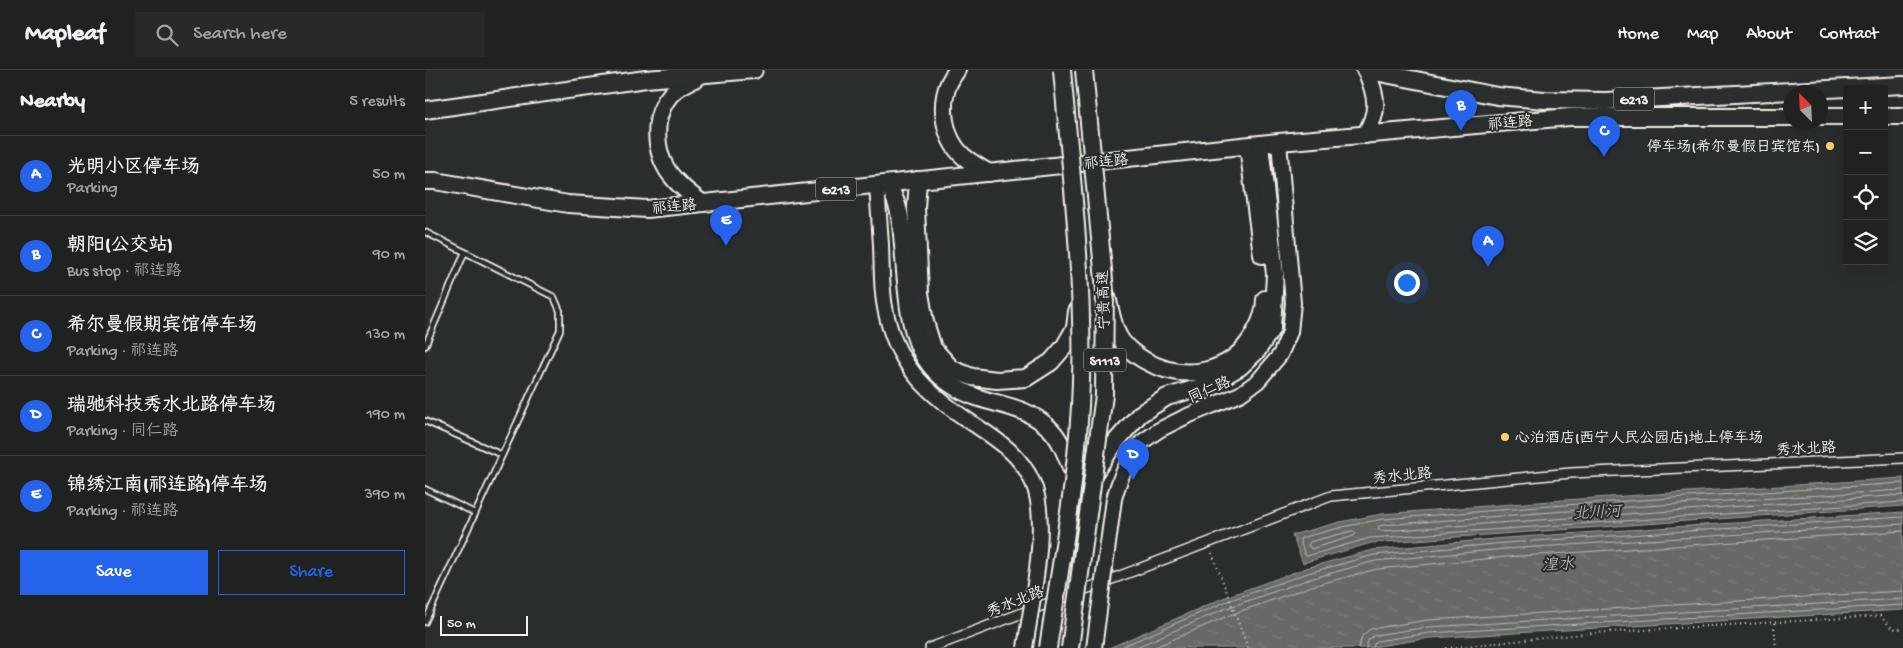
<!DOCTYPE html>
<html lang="en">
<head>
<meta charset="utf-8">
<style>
	:root { --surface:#202222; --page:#282a2a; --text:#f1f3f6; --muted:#a2a4a5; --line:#3d3f40; --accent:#2563eb }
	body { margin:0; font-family:"Gochi Hand","LXGW WenKai TC",sans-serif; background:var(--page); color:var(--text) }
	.controls { position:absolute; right:15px; top:15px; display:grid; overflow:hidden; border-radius:0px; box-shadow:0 5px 20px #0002 }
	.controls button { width:45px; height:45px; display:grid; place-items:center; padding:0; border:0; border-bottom:1px solid var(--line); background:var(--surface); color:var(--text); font:25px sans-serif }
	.compass { position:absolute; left:1358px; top:15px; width:45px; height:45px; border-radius:50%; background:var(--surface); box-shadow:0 5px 20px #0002; rotate:336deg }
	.scale { position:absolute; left:15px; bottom:12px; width:88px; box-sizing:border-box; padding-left:5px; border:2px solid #f4f1e8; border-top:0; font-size:14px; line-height:18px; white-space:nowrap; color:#f4f1e8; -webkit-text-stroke:4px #2a2d2e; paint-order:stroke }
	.you { position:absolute; left:981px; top:212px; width:18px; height:18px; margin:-12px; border:4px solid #fff; border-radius:50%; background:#1a73e8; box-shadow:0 0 0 8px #1a73e833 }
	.badge { display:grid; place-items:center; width:32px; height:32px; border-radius:50%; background:var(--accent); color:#fff; font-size:16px; font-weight:700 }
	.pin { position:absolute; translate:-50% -41px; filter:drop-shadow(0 1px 2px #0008) }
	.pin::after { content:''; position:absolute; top:26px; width:18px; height:15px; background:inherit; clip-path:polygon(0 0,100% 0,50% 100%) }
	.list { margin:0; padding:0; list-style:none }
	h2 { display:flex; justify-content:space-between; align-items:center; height:65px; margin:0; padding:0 20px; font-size:21px }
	h2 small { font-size:16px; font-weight:400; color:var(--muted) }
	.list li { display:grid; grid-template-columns:32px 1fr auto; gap:15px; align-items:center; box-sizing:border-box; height:80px; padding:0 20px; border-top:1px solid var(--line) }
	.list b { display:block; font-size:19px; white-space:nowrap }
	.list p { margin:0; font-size:16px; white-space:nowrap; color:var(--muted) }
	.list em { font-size:16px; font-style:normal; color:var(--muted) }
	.actions { display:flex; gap:10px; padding:15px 20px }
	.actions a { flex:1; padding:11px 0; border:1px solid var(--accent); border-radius:0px; text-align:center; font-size:18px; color:var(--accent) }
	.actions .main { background:var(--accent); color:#fff }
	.icon { flex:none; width:28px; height:28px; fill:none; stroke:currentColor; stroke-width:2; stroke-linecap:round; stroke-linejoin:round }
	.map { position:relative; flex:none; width:1478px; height:578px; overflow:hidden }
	header { display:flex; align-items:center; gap:30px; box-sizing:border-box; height:70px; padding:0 25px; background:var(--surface); border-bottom:1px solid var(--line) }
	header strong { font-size:24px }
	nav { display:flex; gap:28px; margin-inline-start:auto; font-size:18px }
	.search { width:350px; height:45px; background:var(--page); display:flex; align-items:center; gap:12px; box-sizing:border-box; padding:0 18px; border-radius:0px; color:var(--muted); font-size:19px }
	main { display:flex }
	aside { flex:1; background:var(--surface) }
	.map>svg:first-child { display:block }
</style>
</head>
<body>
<header>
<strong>Mapleaf</strong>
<div class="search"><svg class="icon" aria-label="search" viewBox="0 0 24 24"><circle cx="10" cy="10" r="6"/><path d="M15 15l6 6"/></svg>Search here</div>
<nav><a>Home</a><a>Map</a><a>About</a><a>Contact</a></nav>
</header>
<main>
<aside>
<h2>Nearby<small>5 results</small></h2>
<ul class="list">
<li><span class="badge">A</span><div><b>光明小区停车场</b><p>Parking</p></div><em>50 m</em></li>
<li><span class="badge">B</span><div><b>朝阳(公交站)</b><p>Bus stop · 祁连路</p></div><em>90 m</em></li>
<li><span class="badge">C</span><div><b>希尔曼假期宾馆停车场</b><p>Parking · 祁连路</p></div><em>130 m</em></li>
<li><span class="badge">D</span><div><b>瑞驰科技秀水北路停车场</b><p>Parking · 同仁路</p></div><em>190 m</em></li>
<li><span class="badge">E</span><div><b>锦绣江南(祁连路)停车场</b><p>Parking · 祁连路</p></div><em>390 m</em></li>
</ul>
<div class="actions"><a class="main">Save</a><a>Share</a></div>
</aside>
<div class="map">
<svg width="1478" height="578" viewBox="0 0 1478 578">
	<defs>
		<pattern id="water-ripples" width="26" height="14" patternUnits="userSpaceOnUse" patternTransform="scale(1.25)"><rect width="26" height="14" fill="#676866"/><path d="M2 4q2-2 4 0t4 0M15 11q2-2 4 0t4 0" fill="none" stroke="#7d7e7c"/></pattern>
	</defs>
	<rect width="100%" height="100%" fill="#2a2d2e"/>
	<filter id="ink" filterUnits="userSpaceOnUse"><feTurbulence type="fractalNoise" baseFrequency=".02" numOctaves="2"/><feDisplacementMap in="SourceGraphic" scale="10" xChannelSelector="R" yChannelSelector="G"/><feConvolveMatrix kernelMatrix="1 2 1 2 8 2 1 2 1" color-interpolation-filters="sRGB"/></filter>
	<g filter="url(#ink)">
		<g fill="url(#water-ripples)" stroke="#9f9f9a">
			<polygon points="1478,408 1478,436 946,473 878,493 867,465 915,452 957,444 1139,430"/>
			<polygon points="1478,442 1478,540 1005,568 941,578 684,578 798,528 881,498 948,480 1080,468"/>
		</g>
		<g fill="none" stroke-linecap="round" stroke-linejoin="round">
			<g stroke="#bcbab4" stroke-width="1">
				<polyline points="1478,413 1139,435 958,449 917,457 876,468 875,471 880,485 882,486 945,468 1478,432"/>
				<polyline points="1478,420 1140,441 959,455 954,456 953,459 956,461 1478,425"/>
				<polygon points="928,461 931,463 929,466 886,479 883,475 885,472"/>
				<polyline points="694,578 800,532 883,503 949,485 1080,473 1478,447"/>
				<polyline points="709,578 802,538 885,509 950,491 1080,479 1478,454"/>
				<polyline points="728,578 805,545 887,516 952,499 1081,487 1478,461"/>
				<polyline points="934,578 937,566 945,559 1003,550 1478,521"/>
				<polyline points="941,578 943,570 950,565 1004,557 1478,529"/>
				<polyline points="948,578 949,574 952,571 1004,563 1478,535"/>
			</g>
			<g stroke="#f4f1e8" stroke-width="8">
				<g id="lane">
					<polyline points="0,162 129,227 135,241 135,260 0,552"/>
					<polyline points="0,276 40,182"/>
					<polyline points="0,351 77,385"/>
					<polyline points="0,419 50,443"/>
				</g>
			</g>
			<g stroke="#f4f1e8" stroke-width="12">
				<polyline id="street" points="505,578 906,426 1146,403 1478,388"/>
			</g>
			<g stroke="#f4f1e8" stroke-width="18">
				<g id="primary">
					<polyline points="452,115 456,175"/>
					<polyline points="717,372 734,360 760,347 815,324 833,311 855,285 865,262 868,233 854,72"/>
				</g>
			</g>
			<g stroke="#f4f1e8" stroke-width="20">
				<g id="highway">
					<path d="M 532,0 C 529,4 526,9 524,13 C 514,36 519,69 538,86 C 546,93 556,98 564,103"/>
					<polyline points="940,0 1072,26 1120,30 1181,31 1478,15"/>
					<path d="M 273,7 C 266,11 256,15 249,21 C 225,44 228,87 250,110 C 258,119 268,126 277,133"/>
					<polyline points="0,40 221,9 329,0"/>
					<polyline points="1396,46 1422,46"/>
					<polyline points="1459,46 1478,46"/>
					<path d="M 940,65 C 955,40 952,27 941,0"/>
					<polyline points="823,76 837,185"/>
					<polyline points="493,110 491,138 495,223 500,252 508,278 527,299 547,307 572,310 601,308 626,292 639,277 650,258 652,241"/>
					<polyline points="0,111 10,111 143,134 222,139 854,72 1145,47 1366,47"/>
					<path d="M 464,114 C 467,123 472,133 474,142 C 482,183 477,253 500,288 C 512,307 532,321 554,328 C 578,336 603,338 623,357 C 636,368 642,388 648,403"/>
					<path d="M 682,227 C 685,238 688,257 694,267 C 699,276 710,285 719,290 C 759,313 808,304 830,262 C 836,252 840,241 840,229"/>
					<polyline points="669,403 692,370 715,344 742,327 783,315 815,297 832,281 847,258 850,204 835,75"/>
				</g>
			</g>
			<g stroke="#f4f1e8" stroke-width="2" stroke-dasharray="1 4" stroke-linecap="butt">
				<polyline points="787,483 823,578"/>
				<polyline points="1349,553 1351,578"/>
				<polyline points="1021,578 1168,563 1455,546 1468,559 1478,559"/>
			</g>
			<use href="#lane" stroke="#2a2d2e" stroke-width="4.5"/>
			<use href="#street" stroke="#2a2d2e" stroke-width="9"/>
			<use href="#primary" stroke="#2a2d2e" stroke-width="14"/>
			<use href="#highway" stroke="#2a2d2e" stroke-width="16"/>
			<g stroke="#f4f1e8" stroke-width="18" stroke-linecap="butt">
				<g id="primary-bridge">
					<path d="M 456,175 C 457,199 456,224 462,247 C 474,299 507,327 550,355 C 574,371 596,385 608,413 C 625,452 606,535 600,578"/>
					<path d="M 669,578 L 689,429 C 695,406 703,390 717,372"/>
				</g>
			</g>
			<g stroke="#f4f1e8" stroke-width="20" stroke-linecap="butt">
				<g id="highway-bridge">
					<path d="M 623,578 C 636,490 654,400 656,311 C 659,207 646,103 637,0"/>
					<polyline points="645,578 679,325 680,221 659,0"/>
				</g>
			</g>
			<use href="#primary-bridge" stroke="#2a2d2e" stroke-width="14"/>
			<use href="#highway-bridge" stroke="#2a2d2e" stroke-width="16"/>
		</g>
	</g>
	<g fill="#ffd166" stroke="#2a2d2e" stroke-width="2">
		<circle cx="1405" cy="76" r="5"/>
		<circle cx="1080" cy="367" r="5"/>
	</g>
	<g text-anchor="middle" stroke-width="4" stroke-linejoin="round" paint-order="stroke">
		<g fill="#2a2d2e" stroke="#b7b6b0" stroke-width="1">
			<rect x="1189" y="17.5" width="40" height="23" rx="4"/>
			<rect x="391" y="107.5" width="40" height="23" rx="4"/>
			<rect x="659" y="278.5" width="42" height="23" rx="4"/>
		</g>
		<g font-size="14" font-weight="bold" fill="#f4f1e8">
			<text x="1209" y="34">G213</text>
			<text x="411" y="124">G213</text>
			<text x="680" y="295">S1113</text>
		</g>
		<g font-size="15" fill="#f4f1e8" stroke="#2a2d2e">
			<text transform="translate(1085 52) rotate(-5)" y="5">祁连路</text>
			<text transform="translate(681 91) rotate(-6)" y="5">祁连路</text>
			<text transform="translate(249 136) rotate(-6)" y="5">祁连路</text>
			<text transform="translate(678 230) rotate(-92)" y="5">宁贵高速</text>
			<text transform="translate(784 319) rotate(-23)" y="5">同仁路</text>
			<text transform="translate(1381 378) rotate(-3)" y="5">秀水北路</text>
			<text transform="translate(977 405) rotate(-6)" y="5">秀水北路</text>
			<text transform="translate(590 531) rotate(-21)" y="5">秀水北路</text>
		</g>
		<g font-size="15" fill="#f4f1e8" stroke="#2a2d2e" text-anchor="end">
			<text x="1395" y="81">停车场(希尔曼假日宾馆东)</text>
			<text x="1090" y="372" text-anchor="start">心泊酒店(西宁人民公园店)地上停车场</text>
		</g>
		<g font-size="16" font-style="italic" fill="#b5b3ae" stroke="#2a2d2e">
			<text transform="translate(1172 441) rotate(-3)" y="6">北川河</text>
			<text transform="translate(1133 493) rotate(-3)" y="6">湟水</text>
		</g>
	</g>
</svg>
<div class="controls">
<button>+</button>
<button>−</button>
<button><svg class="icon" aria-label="locate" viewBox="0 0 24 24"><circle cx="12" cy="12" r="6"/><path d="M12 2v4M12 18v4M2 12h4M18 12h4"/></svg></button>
<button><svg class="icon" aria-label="layers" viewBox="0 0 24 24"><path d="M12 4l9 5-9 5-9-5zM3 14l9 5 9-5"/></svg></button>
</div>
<svg class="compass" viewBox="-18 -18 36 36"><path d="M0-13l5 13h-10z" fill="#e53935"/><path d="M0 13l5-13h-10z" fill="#a2a4a5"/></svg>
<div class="scale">50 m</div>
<div class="you"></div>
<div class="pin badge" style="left:1063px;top:197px">A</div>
<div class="pin badge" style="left:1036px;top:61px">B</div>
<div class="pin badge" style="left:1179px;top:87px">C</div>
<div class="pin badge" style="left:708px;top:410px">D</div>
<div class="pin badge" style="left:301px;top:176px">E</div>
</div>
</main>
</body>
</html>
